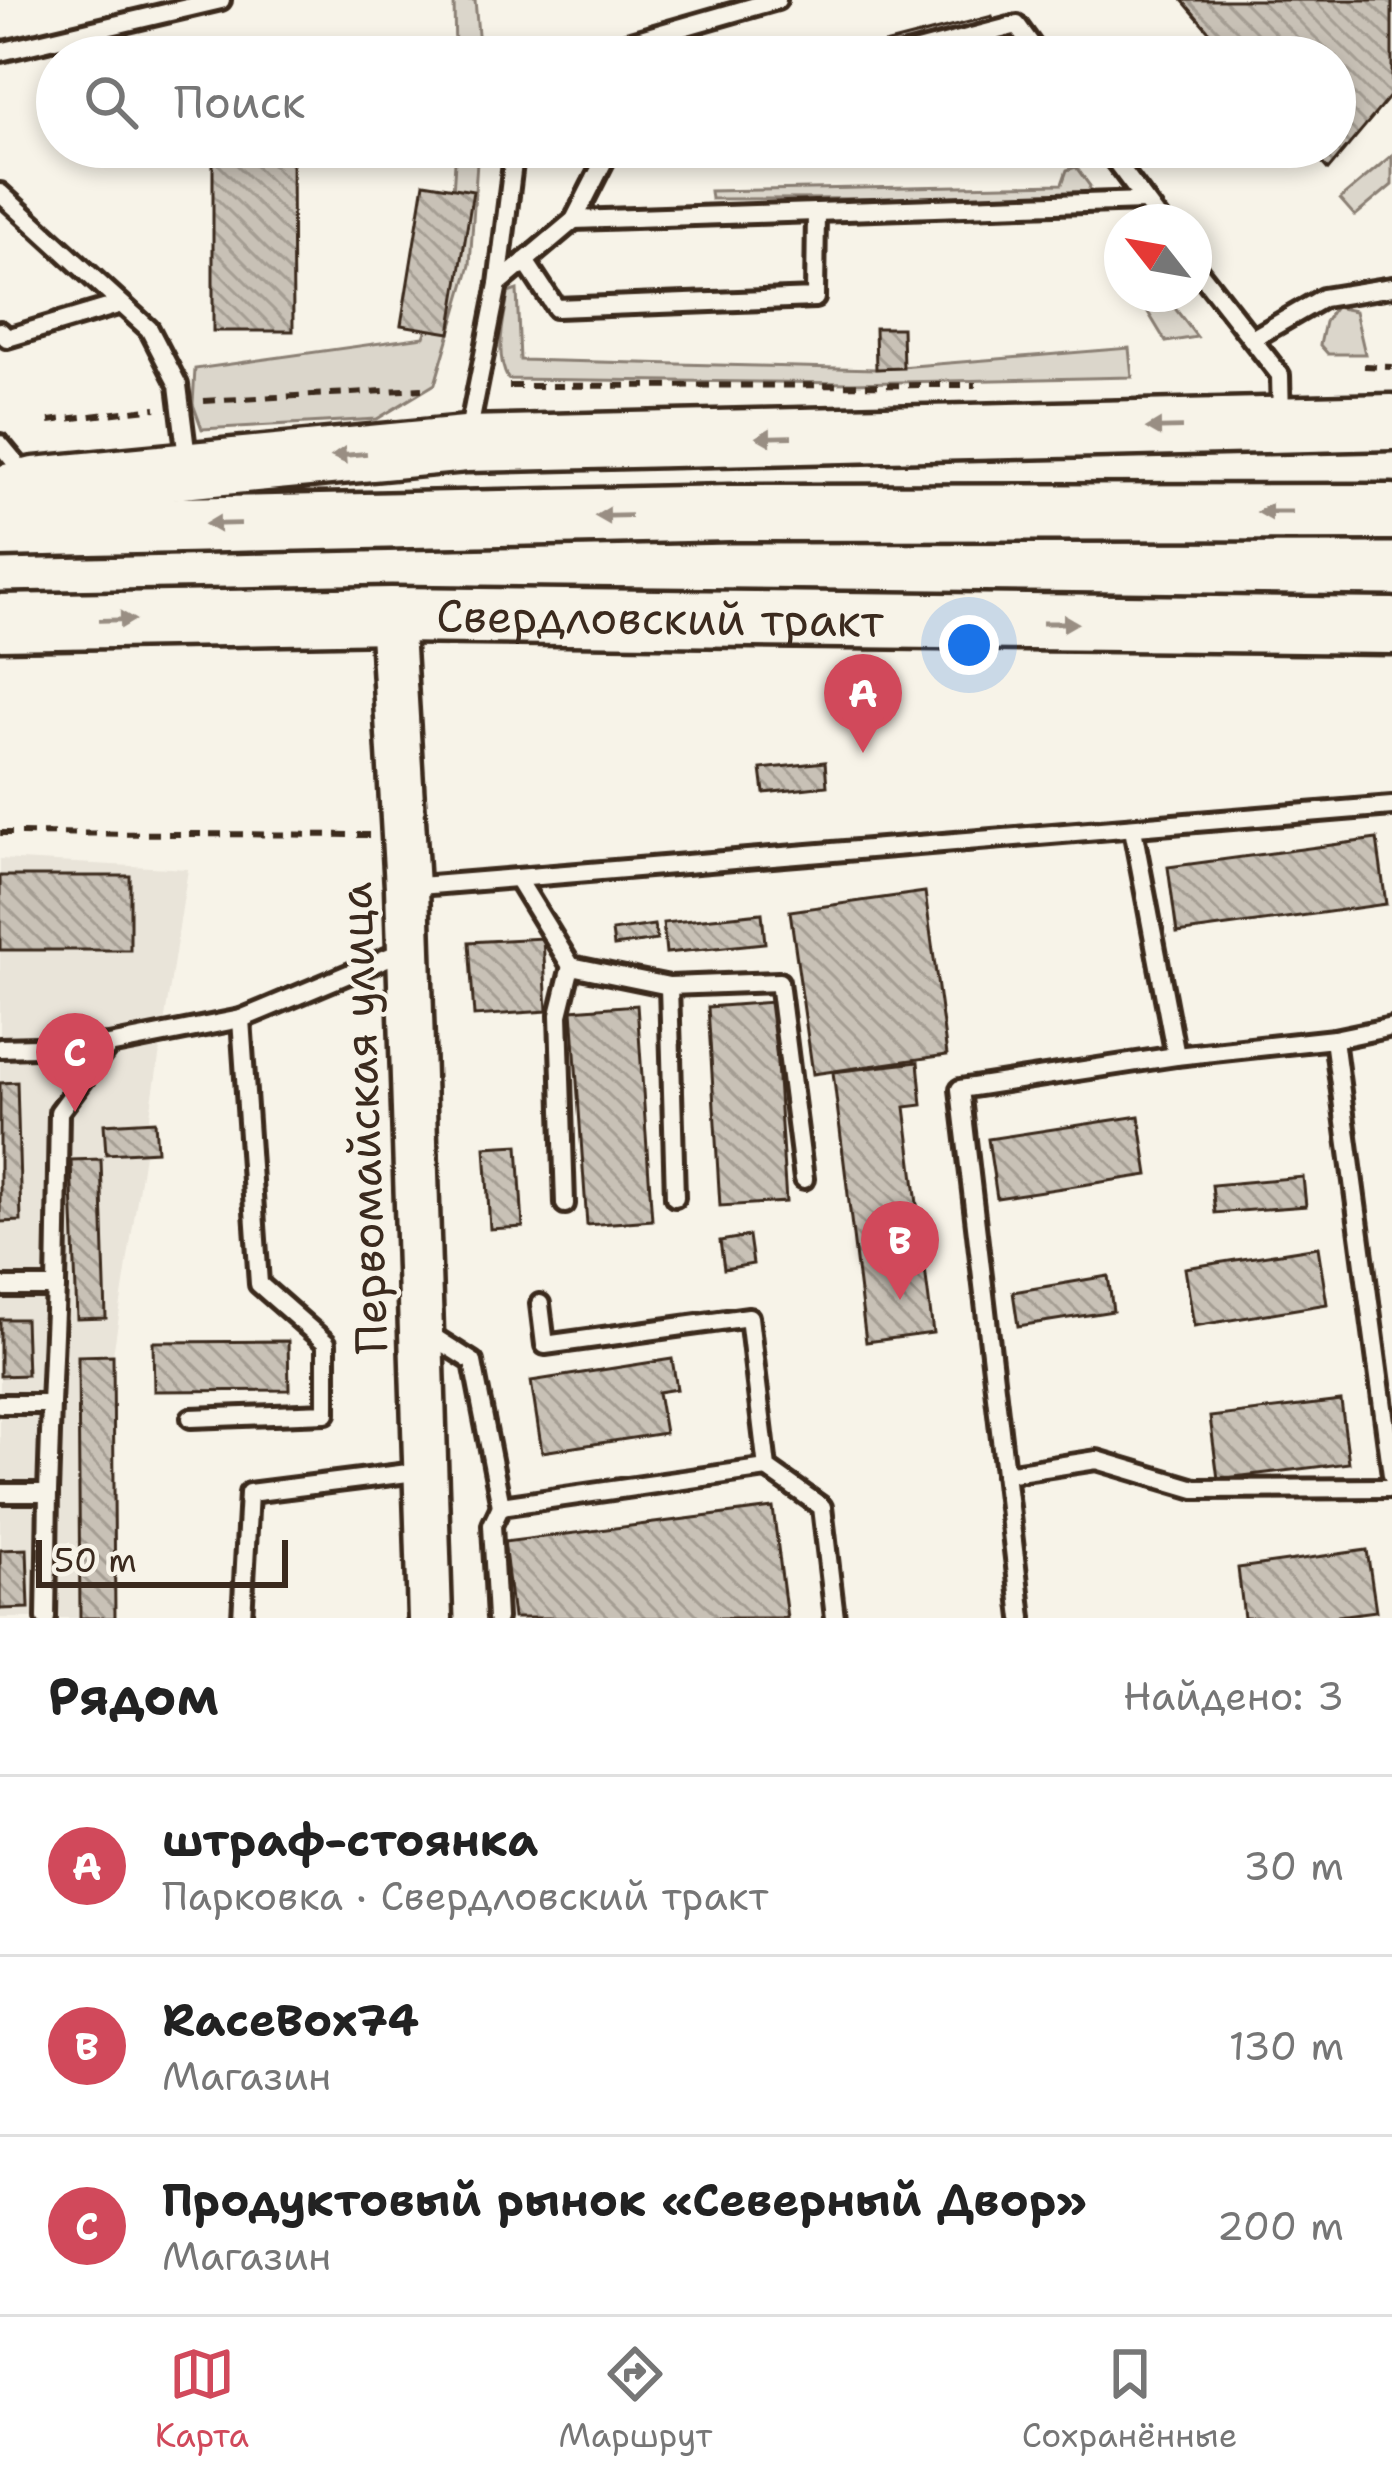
<!DOCTYPE html>
<html lang="ru">
<head>
<meta charset="utf-8">
<style>
	:root { --surface:#fff; --page:#f6f6f6; --text:#222; --muted:#767676; --line:#e0e0e0; --accent:#d1495b }
	body { margin:0; font-family:"Shantell Sans",sans-serif; background:var(--page); color:var(--text) }
	.compass { position:absolute; left:1104px; top:204px; width:108px; height:108px; border-radius:50%; background:var(--surface); box-shadow:0 6px 18px #0003; rotate:301deg }
	.scale { position:absolute; left:36px; bottom:30px; width:252px; box-sizing:border-box; padding-left:12px; border:6px solid #3b2a1e; border-top:0; font-size:33px; line-height:42px; white-space:nowrap; color:#3b2a1e; -webkit-text-stroke:9px #f7f3e8; paint-order:stroke }
	.you { position:absolute; left:969px; top:645px; width:42px; height:42px; margin:-30px; border:9px solid #fff; border-radius:50%; background:#1a73e8; box-shadow:0 0 0 18px #1a73e833 }
	.badge { display:grid; place-items:center; width:78px; height:78px; border-radius:50%; background:var(--accent); color:#fff; font-size:39px; font-weight:700 }
	.pin { position:absolute; translate:-50% -99px; filter:drop-shadow(0 3px 6px #0008) }
	.pin::after { content:''; position:absolute; top:63px; width:42px; height:36px; background:inherit; clip-path:polygon(0 0,100% 0,50% 100%) }
	.list { margin:0; padding:0; list-style:none }
	h2 { display:flex; justify-content:space-between; align-items:center; height:156px; margin:0; padding:0 48px; font-size:51px }
	h2 small { font-size:39px; font-weight:400; color:var(--muted) }
	.list li { display:grid; grid-template-columns:78px 1fr auto; gap:36px; align-items:center; box-sizing:border-box; height:180px; padding:0 48px; border-top:3px solid var(--line) }
	.list b { display:block; font-size:45px; white-space:nowrap }
	.list p { margin:0; font-size:39px; white-space:nowrap; color:var(--muted) }
	.list em { font-size:39px; font-style:normal; color:var(--muted) }
	.icon { flex:none; width:66px; height:66px; fill:none; stroke:currentColor; stroke-width:2; stroke-linecap:round; stroke-linejoin:round }
	.map { position:relative; flex:none; width:1392px; height:1618px; overflow:hidden }
	.search { position:absolute; background:var(--surface); box-shadow:0 6px 18px #0003; left:36px; right:36px; top:36px; height:132px; display:flex; align-items:center; gap:30px; box-sizing:border-box; padding:0 42px; border-radius:66px; color:var(--muted); font-size:45px }
	.sheet { height:696px; background:var(--surface) }
	nav { display:flex; justify-content:space-around; align-items:center; box-sizing:border-box; height:168px; border-top:3px solid var(--line); background:var(--surface); font-size:33px; color:var(--muted) }
	nav a { display:grid; justify-items:center; gap:6px }
	nav .on { color:var(--accent) }
	.map>svg:first-child { display:block }
</style>
</head>
<body>
<div class="map">
<svg width="1392" height="1618" viewBox="0 0 1392 1618">
	<defs>
		<pattern id="building-back-hatch" width="6" height="6" patternUnits="userSpaceOnUse" patternTransform="scale(3)"><rect width="6" height="6" fill="#c8c1b6"/><path d="M-1 5l2 2M0 0l6 6M5-1l2 2" fill="none" stroke="#a49d93"/></pattern>
	</defs>
	<rect width="100%" height="100%" fill="#f7f3e8"/>
	<filter id="ink" filterUnits="userSpaceOnUse"><feTurbulence type="fractalNoise" baseFrequency=".00833" numOctaves="2"/><feDisplacementMap in="SourceGraphic" scale="24" xChannelSelector="R" yChannelSelector="G"/><feConvolveMatrix kernelMatrix="1 2 1 2 8 2 1 2 1" color-interpolation-filters="sRGB"/></filter>
	<g filter="url(#ink)">
		<polygon fill="#e9e4d9" points="0,859 188,869 113,1355 115,1618 0,1618"/>
		<g fill="#dbd6cb" stroke="#8b8074" stroke-width="3">
			<polygon points="454,0 475,0 480,57 455,57"/>
			<polygon points="456,147 478,147 470,265 435,384 377,419 202,429 193,404 195,369 424,337 448,268"/>
			<polygon points="1392,155 1392,185 1355,216 1340,199"/>
			<polygon points="1076,167 1090,186 1086,198 711,199 710,191 1062,184 1067,170"/>
			<path d="M 517,290 L 520,360 L 876,369 L 1129,348 L 1132,377 L 851,383 L 508,379 C 494,353 504,322 508,293 Z"/>
			<polygon points="1137,294 1164,294 1197,337 1166,342"/>
			<polygon points="1335,307 1355,311 1365,354 1328,354 1320,345 1325,322"/>
		</g>
		<g fill="url(#building-back-hatch)" stroke="#3b2a1e" stroke-width="3">
			<polygon points="1182,0 1392,0 1392,94 1328,170 1308,147 1335,147 1335,57 1231,57"/>
			<polygon points="992,16 1001,53 834,57"/>
			<polygon points="213,147 292,147 293,331 213,331"/>
			<polygon points="424,183 473,191 450,333 401,325"/>
			<polygon points="875,328 902,328 903,368 876,369"/>
			<polygon points="825,762 827,786 764,793 761,769"/>
			<polygon points="1377,839 1386,904 1177,933 1168,867"/>
			<rect x="0" y="876" width="130" height="74"/>
			<polygon points="925,892 947,1055 813,1074 790,911"/>
			<polygon points="762,913 765,943 666,953 663,923"/>
			<polygon points="654,925 657,940 614,946 612,931"/>
			<polygon points="543,938 547,1011 474,1016 469,942"/>
			<polygon points="773,1002 786,1202 720,1206 708,1007"/>
			<polygon points="637,1005 652,1220 587,1225 572,1010"/>
			<polygon points="918,1062 922,1105 905,1107 933,1333 866,1342 833,1072"/>
			<polygon points="17,1082 21,1221 0,1222 0,1083"/>
			<polygon points="1139,1116 1148,1175 997,1198 988,1139"/>
			<polygon points="155,1121 157,1151 106,1154 104,1124"/>
			<polygon points="518,1145 523,1227 490,1229 485,1147"/>
			<polygon points="101,1159 106,1318 77,1319 71,1160"/>
			<polygon points="1303,1177 1306,1206 1215,1213 1212,1185"/>
			<polygon points="749,1236 753,1264 724,1269 720,1241"/>
			<polygon points="1318,1247 1327,1304 1194,1326 1185,1268"/>
			<polygon points="1108,1276 1113,1311 1018,1326 1013,1292"/>
			<polygon points="0,1319 25,1319 27,1375 0,1376"/>
			<polygon points="288,1341 289,1390 154,1391 153,1342"/>
			<polygon points="113,1355 115,1618 80,1618 78,1356"/>
			<polygon points="672,1359 677,1389 658,1392 665,1433 542,1452 531,1381"/>
			<polygon points="1341,1401 1349,1463 1218,1479 1210,1417"/>
			<polygon points="773,1508 787,1618 513,1618 504,1542"/>
			<polygon points="27,1549 29,1608 0,1609 0,1550"/>
			<polygon points="1367,1550 1376,1611 1323,1618 1244,1618 1238,1568"/>
		</g>
		<g fill="none" stroke-linecap="round" stroke-linejoin="round">
			<g stroke="#3b2a1e" stroke-width="26">
				<g id="service">
					<polyline points="0,52 221,0"/>
					<polyline points="578,57 777,0"/>
					<polyline points="895,57 1017,25 1040,57"/>
					<polyline points="1105,147 1161,222"/>
					<polyline points="0,193 149,329 178,385 188,466"/>
					<polyline points="574,220 1144,201"/>
					<polyline points="525,261 556,308 815,298 816,212"/>
					<polyline points="1194,265 1280,375 1281,418"/>
					<polyline points="498,284 515,147"/>
					<polyline points="0,331 7,338 121,304"/>
					<polyline points="1252,339 1323,298 1392,287"/>
					<polyline points="468,435 498,284 574,220 611,147"/>
					<polyline points="0,444 30,480"/>
					<polyline points="1133,829 1176,1056 1334,1039 1392,1475"/>
					<polyline points="517,878 571,966 669,986 779,982 804,1179"/>
					<polyline points="407,887 1392,806"/>
					<polyline points="669,986 675,1197"/>
					<polyline points="1334,1039 1392,1027"/>
					<polyline points="0,1048 109,1045 241,1019 408,949"/>
					<polyline points="565,1204 559,1015 571,966"/>
					<polyline points="0,1287 56,1287 59,1112 109,1045"/>
					<polyline points="540,1304 545,1345 749,1317 767,1468 822,1507 835,1618"/>
					<polyline points="424,1331 473,1362 501,1506 767,1468"/>
					<polyline points="0,1404 51,1404 56,1287"/>
					<polyline points="191,1418 326,1413 326,1343 259,1284 241,1019"/>
					<polyline points="1005,1474 1097,1460 1195,1489 1392,1488"/>
					<polyline points="0,1493 48,1493 51,1404"/>
					<polyline points="46,1618 48,1493"/>
					<polyline points="242,1618 249,1493 424,1471"/>
					<polyline points="497,1618 492,1525 501,1506"/>
					<polyline points="1022,1618 960,1089 1176,1056"/>
				</g>
			</g>
			<g stroke="#3b2a1e" stroke-width="51">
				<polyline id="tertiary" points="391,615 407,887 430,1618"/>
			</g>
			<g stroke="#3b2a1e" stroke-width="63">
				<g id="primary">
					<polyline points="0,494 35,485 466,444 1392,422"/>
					<polyline points="0,529 730,513 1392,512"/>
					<path id="s1" d="M 0,622 L 391,615 L 1392,626"/>
				</g>
			</g>
			<g stroke="#3b2a1e" stroke-width="6" stroke-dasharray="12 9" stroke-linecap="butt">
				<polyline points="1364,366 1392,367"/>
				<polyline points="509,386 976,385"/>
				<polyline points="204,401 422,389"/>
				<polyline points="49,421 156,408"/>
				<polyline points="0,833 370,835"/>
			</g>
			<use href="#service" stroke="#f7f3e8" stroke-width="16"/>
			<use href="#tertiary" stroke="#f7f3e8" stroke-width="42"/>
			<use href="#primary" stroke="#f7f3e8" stroke-width="54"/>
		</g>
		<defs><path id="oneway-solid" d="M-6-.8H1V-3.2L6.5 0L1 3.2V.8H-6Z" transform="scale(3)"/></defs>
		<g fill="#998e83">
			<use href="#oneway-solid" transform="translate(1164 428) rotate(179)"/>
			<use href="#oneway-solid" transform="translate(774 437) rotate(179)"/>
			<use href="#oneway-solid" transform="translate(349 455) rotate(175)"/>
			<use href="#oneway-solid" transform="translate(1275 512) rotate(180)"/>
			<use href="#oneway-solid" transform="translate(613 516) rotate(179)"/>
			<use href="#oneway-solid" transform="translate(223 524) rotate(179)"/>
			<use href="#oneway-solid" transform="translate(117 620) rotate(-1)"/>
			<use href="#oneway-solid" transform="translate(1060 623)"/>
		</g>
	</g>
	<g text-anchor="middle" stroke-width="9" stroke-linejoin="round" paint-order="stroke">
		<g font-size="45" fill="#3b2a1e" stroke="#f7f3e8">
			<text dy="16" stroke="none"><textPath href="#s1" startOffset="660">Свердловский тракт</textPath></text>
			<text transform="translate(363 1118) rotate(-92)" y="16">Первомайская улица</text>
		</g>
	</g>
</svg>
<svg class="compass" viewBox="-18 -18 36 36"><path d="M0-13l5 13h-10z" fill="#e53935"/><path d="M0 13l5-13h-10z" fill="#767676"/></svg>
<div class="scale">50 m</div>
<div class="you"></div>
<div class="pin badge" style="left:863px;top:753px">A</div>
<div class="pin badge" style="left:900px;top:1300px">B</div>
<div class="pin badge" style="left:75px;top:1112px">C</div>
<div class="search"><svg class="icon" aria-label="search" viewBox="0 0 24 24"><circle cx="10" cy="10" r="6"/><path d="M15 15l6 6"/></svg>Поиск</div>
</div>
<section class="sheet">
<h2>Рядом<small>Найдено: 3</small></h2>
<ul class="list">
<li><span class="badge">A</span><div><b>штраф-стоянка</b><p>Парковка · Свердловский тракт</p></div><em>30 m</em></li>
<li><span class="badge">B</span><div><b>RaceBox74</b><p>Магазин</p></div><em>130 m</em></li>
<li><span class="badge">C</span><div><b>Продуктовый рынок «Северный Двор»</b><p>Магазин</p></div><em>200 m</em></li>
</ul>
</section>
<nav>
<a class="on"><svg class="icon" aria-label="map" viewBox="0 0 24 24"><path d="M3 6l6-2 6 2 6-2v14l-6 2-6-2-6 2zM9 4v14M15 6v14"/></svg>Карта</a>
<a><svg class="icon" aria-label="directions" viewBox="0 0 24 24"><path d="M12 3l9 9-9 9-9-9zM9 14v-3h6M13 9l2 2-2 2"/></svg>Маршрут</a>
<a><svg class="icon" aria-label="saved" viewBox="0 0 24 24"><path d="M7 4h10v16l-5-4-5 4z"/></svg>Сохранённые</a>
</nav>
</body>
</html>
